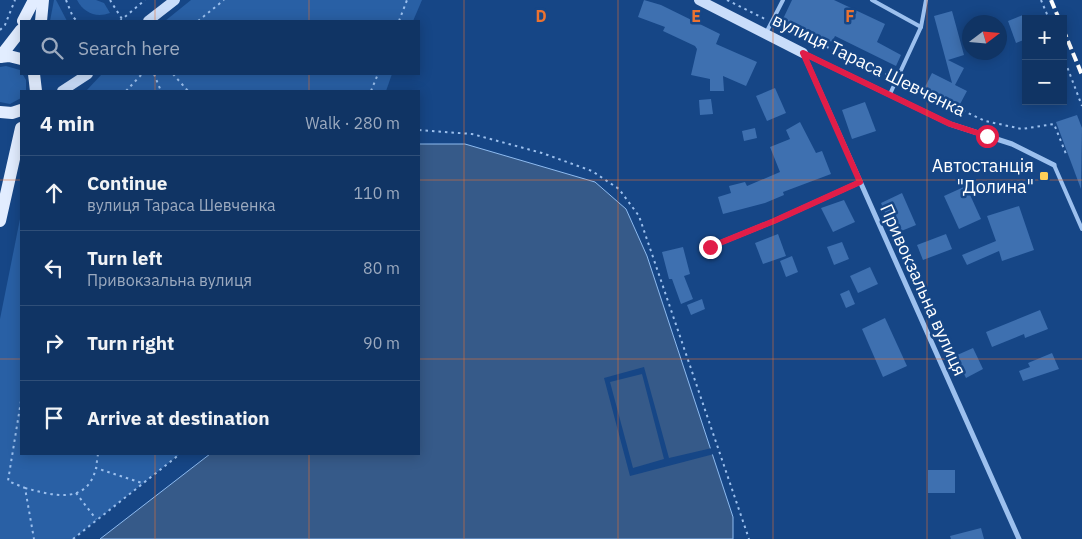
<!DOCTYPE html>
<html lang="en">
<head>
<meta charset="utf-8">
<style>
	:root { --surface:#103464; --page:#1e3f6d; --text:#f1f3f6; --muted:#9caabf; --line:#304f78 }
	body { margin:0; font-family:"IBM Plex Sans",sans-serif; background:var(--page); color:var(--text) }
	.controls { position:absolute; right:15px; top:15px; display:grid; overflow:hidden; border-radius:0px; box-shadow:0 2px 12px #0003 }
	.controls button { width:45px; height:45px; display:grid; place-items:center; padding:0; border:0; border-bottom:1px solid var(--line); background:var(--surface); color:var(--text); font:25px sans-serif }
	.compass { position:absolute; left:962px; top:15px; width:45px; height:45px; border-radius:50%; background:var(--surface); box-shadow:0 2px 12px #0003; rotate:74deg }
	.stop { position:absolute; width:15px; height:15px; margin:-11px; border:4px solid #e11d48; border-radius:50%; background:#fff }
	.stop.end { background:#e11d48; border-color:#fff; box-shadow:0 1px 5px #0008 }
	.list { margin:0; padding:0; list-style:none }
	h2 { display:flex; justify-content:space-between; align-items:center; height:65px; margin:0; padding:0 20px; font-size:21px }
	h2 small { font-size:16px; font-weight:400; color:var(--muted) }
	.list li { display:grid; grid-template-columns:32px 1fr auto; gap:15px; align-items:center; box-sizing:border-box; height:75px; padding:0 20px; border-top:1px solid var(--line) }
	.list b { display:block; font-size:19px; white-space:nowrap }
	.list p { margin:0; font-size:16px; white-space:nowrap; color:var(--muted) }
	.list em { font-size:16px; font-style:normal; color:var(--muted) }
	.icon { flex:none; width:28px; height:28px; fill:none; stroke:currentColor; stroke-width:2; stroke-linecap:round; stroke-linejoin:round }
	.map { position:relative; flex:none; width:1082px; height:539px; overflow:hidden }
	.search { position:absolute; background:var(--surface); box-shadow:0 2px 12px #0003; left:20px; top:20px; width:400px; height:55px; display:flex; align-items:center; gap:12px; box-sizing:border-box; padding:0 18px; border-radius:0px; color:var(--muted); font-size:19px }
	.panel { position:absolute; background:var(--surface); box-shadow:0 2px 12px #0003; left:20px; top:90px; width:400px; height:365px; border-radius:0px }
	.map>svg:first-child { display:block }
</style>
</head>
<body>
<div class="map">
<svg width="1082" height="539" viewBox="0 0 1082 539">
	<rect width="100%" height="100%" fill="#164686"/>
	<g fill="#2960a5">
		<polygon points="54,0 56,0 67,21 50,21"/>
		<path d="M 77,0 L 96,0 L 104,3 L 110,13 C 96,18 84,13 77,0 Z"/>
		<polygon points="191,0 422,0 413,21 165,21"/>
		<polygon points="6,66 20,70 26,80 26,91 21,91 21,98 10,104 0,102 0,67"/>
		<polygon points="102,74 392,74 386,91 86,91"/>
		<polygon points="21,214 21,454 180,454 73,539 0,539 0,319"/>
	</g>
	<polygon fill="#365a89" stroke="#8ebbf0" points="419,144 465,144 595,182 626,209 647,256 733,517 733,539 100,539 210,454 419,454"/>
	<path fill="#164686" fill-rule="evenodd" d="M 644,367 L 669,458 L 712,448 L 714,454 L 630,476 L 604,378 ZM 642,374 L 664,459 L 633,468 L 610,382 Z"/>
	<g fill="#3e70b0">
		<polygon points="644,0 661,5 720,34 716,44 757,62 746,86 723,76 724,91 710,91 710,79 691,75 697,49 695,46 663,31 665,27 638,17"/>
		<polygon points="792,0 834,0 885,24 877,42 901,55 896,66 835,36 832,42 783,19"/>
		<polygon points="952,11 964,55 948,60 964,68 955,85 967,91 959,106 924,89 932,73 952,83 934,16"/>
		<polygon points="1023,15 1026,39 1016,43 1008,21"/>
		<polygon points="775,88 786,113 767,121 756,96"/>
		<polygon points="711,99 713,114 700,115 699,100"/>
		<polygon points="865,102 876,131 852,139 842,110"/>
		<polygon points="1077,115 1082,128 1081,189 1056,122"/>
		<polygon points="800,122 816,153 822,151 831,174 783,192 784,195 765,203 723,214 718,197 731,193 729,186 745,182 747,186 780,172 770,147 790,139 786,130"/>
		<polygon points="755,128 757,138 744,141 742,131"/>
		<polygon points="966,186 981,219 959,229 944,196"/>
		<polygon points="902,193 916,225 894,234 881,203"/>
		<polygon points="844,200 855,222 833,232 821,208"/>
		<polygon points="1019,206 1034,250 1002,261 999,251 967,265 962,255 996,241 987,216"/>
		<polygon points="778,234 786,256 763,264 755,243"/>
		<polygon points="946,234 952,249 923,260 917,245"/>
		<polygon points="842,242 849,259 834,265 827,247"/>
		<polygon points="683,247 690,274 684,276 693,299 681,304 672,279 669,279 662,252"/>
		<polygon points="792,256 798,272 786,277 780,261"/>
		<polygon points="870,267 878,284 858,293 850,276"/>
		<polygon points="849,290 855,304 846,308 840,294"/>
		<polygon points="702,299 705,309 691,315 687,305"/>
		<polygon points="1040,310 1048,329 1025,338 1024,334 992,347 986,332"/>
		<polygon points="885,318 907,366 883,377 862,329"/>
		<polygon points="973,348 983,369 966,378 955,356"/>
		<polygon points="1052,353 1059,369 1023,381 1019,371 1030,367 1028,363"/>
		<rect x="928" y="470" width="27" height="23"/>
		<polygon points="981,528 984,539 951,539 950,536"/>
	</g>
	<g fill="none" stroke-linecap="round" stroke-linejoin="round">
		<g stroke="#9cc0ee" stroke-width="2" stroke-dasharray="2.5 4" stroke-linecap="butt">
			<polyline points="66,0 73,17 77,21"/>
			<polyline points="110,0 122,19"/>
			<polyline points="727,0 765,19"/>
			<polyline points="1041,0 1049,19"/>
			<polyline points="120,21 145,0"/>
			<polyline points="198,21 224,0"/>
			<polyline points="399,21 407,0"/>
			<polyline points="779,25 890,76"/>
			<polyline points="0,30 5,25 15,0"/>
			<polyline points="1063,56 1082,106"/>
			<polyline points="154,74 161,91"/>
			<polyline points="173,74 188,91"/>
			<polyline points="904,83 985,121 1022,129 1054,124 1066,154 1068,153"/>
			<polyline points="126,91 142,74"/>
			<polyline points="371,91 378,74"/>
			<polyline points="419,130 472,134 542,153 592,171 619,189 639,216 749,539"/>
			<polyline points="21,401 8,481 25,488 34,539"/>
			<polyline points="98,454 96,468 142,483"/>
			<path d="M 25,488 C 52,495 87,506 96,468"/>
			<polyline points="76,493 96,519"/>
			<polyline points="73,539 180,454"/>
		</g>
		<g stroke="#9cc0ee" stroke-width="4">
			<polyline points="872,0 921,27"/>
			<polyline points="766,33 783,0"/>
			<polyline points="890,94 921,27 926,0"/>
			<polyline points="1054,165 1082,229"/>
		</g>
		<g stroke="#9cc0ee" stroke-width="5">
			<polyline points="803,53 1019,539"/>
			<polyline points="803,53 950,124 1012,144 1054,165"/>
			<polyline points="710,247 774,221 860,182"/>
		</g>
		<g stroke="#c9ddfa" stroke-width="10">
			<polyline points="699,0 803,53"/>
			<polyline points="148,21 175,0"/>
			<polyline points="62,91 88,74"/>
		</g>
		<g stroke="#e2edff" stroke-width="12">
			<polyline points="23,21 34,0"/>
			<polyline points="41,21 43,0"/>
			<polyline points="0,57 21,30"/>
			<polyline points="0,57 9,56 21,59"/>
			<polyline points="34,74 36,91"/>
			<polyline points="0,112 12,113 21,110"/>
			<polyline points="0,221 21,128"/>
		</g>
		<g stroke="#fff" stroke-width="4" stroke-dasharray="9 4" stroke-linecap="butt">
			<polyline points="1051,0 1059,19"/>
			<polyline points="1063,29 1082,75"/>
		</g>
	</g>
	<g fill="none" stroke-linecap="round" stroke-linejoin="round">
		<polyline stroke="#e11d48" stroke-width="6" points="710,247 774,221 860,182 803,53 950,124 987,136"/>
	</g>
	<path fill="none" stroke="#eb7230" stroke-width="1" stroke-opacity="0.55" d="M 155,0 L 155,21M 309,0 L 309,21M 464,0 L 464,539M 618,0 L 618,539M 773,0 L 773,539M 927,0 L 927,539M 155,74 L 155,91M 309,74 L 309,91M 0,180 L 21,180M 419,180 L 1082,180M 0,359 L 21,359M 419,359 L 1082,359M 155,454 L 155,539M 309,454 L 309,539"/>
	<rect fill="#ffd058" stroke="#164686" stroke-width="2" x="1039" y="171" width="10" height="10" rx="2.5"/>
	<g text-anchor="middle" stroke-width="5" stroke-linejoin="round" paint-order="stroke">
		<g font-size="18" fill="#fff" stroke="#164686">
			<text transform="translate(869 65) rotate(26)" y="6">вулиця Тараса Шевченка</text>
			<text transform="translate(923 290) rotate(66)" y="6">Привокзальна вулиця</text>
		</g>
		<g font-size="18" fill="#fff" stroke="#164686" text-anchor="end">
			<text x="1034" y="172">Автостанція<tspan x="1034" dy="21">"Долина"</tspan></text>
		</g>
	</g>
	<g font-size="16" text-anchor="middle" font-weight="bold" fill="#eb7230" stroke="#164686" stroke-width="5" stroke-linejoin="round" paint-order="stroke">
		<text x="541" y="22">D</text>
		<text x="696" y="22">E</text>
		<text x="850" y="22">F</text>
	</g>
</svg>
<div class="controls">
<button>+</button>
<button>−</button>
</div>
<svg class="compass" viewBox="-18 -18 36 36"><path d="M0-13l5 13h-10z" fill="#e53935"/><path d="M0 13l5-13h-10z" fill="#9caabf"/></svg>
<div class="stop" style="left:987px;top:136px"></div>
<div class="stop end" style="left:710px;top:247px"></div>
<div class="search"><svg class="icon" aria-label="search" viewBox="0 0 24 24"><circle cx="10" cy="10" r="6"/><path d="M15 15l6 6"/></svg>Search here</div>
<section class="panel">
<h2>4 min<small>Walk · 280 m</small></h2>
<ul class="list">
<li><svg class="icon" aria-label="ahead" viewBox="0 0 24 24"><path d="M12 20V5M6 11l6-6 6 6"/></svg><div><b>Continue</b><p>вулиця Тараса Шевченка</p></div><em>110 m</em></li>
<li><svg class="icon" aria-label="left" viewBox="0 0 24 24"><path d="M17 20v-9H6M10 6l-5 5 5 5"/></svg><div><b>Turn left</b><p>Привокзальна вулиця</p></div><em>80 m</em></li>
<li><svg class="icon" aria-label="right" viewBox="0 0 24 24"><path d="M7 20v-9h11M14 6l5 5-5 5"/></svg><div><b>Turn right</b></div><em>90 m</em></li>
<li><svg class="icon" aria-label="arrive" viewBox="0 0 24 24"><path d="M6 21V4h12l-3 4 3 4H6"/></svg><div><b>Arrive at destination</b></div></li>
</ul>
</section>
</div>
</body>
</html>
